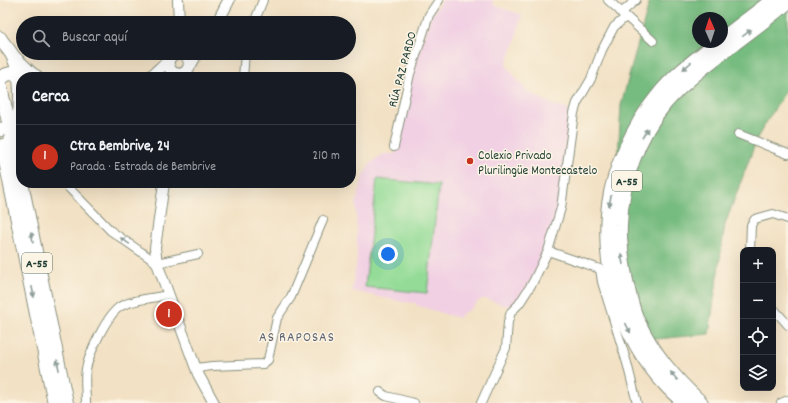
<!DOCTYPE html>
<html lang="es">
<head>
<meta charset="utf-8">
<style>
	:root { --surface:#171b24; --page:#242831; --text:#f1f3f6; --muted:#9ea1a6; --line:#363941; --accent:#c8321e }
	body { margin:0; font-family:Dekko,sans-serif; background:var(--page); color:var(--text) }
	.controls { position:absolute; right:12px; bottom:12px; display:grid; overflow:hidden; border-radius:8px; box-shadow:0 4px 16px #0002 }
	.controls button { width:36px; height:36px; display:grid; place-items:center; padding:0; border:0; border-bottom:1px solid var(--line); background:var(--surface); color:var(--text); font:20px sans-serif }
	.compass { position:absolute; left:692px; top:12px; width:36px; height:36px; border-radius:50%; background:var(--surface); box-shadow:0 4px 16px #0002; rotate:357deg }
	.you { position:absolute; left:388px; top:254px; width:14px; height:14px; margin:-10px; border:3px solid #fff; border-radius:50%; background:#1a73e8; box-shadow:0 0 0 6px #1a73e833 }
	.badge { display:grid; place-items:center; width:26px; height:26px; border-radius:50%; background:var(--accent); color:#fff; font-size:13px; font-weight:700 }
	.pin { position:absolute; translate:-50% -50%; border:2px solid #fff; box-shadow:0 1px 4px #0006 }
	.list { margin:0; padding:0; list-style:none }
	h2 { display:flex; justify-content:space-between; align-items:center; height:52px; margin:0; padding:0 16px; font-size:17px }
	h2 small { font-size:13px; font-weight:400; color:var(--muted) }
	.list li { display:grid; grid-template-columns:26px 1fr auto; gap:12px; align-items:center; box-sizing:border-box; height:64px; padding:0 16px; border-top:1px solid var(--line) }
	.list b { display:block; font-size:15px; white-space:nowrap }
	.list p { margin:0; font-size:13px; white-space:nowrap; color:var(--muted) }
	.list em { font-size:13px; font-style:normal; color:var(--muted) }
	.icon { flex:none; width:22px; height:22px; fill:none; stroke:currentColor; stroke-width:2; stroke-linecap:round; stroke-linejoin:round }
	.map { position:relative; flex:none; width:788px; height:403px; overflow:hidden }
	.search { position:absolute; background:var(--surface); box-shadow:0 4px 16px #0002; left:16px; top:16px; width:340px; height:44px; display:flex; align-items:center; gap:10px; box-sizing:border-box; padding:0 14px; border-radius:22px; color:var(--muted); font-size:15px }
	.panel { position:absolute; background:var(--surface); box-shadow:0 4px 16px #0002; left:16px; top:72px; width:340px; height:116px; border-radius:16px }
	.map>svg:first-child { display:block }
</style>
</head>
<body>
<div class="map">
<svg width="788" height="403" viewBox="0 0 788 403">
	<rect width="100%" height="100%" fill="#fcf5e5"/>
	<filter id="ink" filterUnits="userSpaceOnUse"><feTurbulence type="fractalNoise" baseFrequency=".025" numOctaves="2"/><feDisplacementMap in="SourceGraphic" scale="8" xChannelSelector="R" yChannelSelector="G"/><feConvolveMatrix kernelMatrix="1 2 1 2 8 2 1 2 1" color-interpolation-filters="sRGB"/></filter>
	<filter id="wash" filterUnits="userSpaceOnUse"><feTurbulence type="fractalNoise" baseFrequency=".012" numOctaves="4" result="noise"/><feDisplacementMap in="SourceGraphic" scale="16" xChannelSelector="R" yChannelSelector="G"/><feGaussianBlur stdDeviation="0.9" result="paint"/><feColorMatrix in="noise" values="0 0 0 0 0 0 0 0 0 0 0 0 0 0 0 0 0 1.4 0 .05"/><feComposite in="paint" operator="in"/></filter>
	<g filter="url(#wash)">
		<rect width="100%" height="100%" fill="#f2e1c4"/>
		<polygon fill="#f1d0e3" points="442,0 493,0 493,5 522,15 515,42 506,65 527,91 553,105 568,109 570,147 561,202 548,244 536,272 517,304 511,307 486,299 481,299 469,310 463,313 458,318 416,305 416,303 403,302 352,291 357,258 356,203 363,176 370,164 377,158 384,154 395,154 414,67 431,16"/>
		<polygon fill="#93db96" stroke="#598c65" points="377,179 439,185 427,293 365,287"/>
		<path fill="#76bb7f" stroke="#4a7c5a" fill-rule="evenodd" d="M 650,0 L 788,0 L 788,87 L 758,136 L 725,224 L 709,334 L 635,341 L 611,284 L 621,105 ZM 698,18 L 722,18 L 722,42 L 698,42 Z"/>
	</g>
	<g filter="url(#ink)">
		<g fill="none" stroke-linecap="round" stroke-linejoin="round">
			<g stroke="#888f7c" stroke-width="10">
				<g id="minor">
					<polyline points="608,0 653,41"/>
					<polyline points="621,13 636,0"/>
					<polyline points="254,23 263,0"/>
					<polyline points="243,77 245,53"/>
					<polyline points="738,134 788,154"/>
					<polyline points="394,147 410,74 429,15 439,0"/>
					<polyline points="64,183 111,231 157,263 198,254"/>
					<polyline points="750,250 751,225 755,219 773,214 788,219"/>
					<polyline points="548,251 600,269 602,282 627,363 637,403"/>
					<polyline points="773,308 788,325"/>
					<polyline points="196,368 212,366 263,364 268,360 277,318 291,297 323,220"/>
					<polyline points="380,392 386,396 414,403"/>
					<path d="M 86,403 C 86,392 84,380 86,369 C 89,354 107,314 121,306 C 134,299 154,298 169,295"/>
					<polyline points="481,403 506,348 508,322 511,312 519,304 533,282 548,251 561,208 574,113 577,103 591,79 602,50 614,27 626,17"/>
					<polyline points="781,403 788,400"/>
				</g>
			</g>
			<g stroke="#888f7c" stroke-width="12">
				<g id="tertiary">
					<polyline points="178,0 179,23"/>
					<polyline points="164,183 155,248 157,263 198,374 214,403"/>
				</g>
			</g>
			<g stroke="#888f7c" stroke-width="13">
				<g id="secondary">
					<polyline points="217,23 229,0"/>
					<path d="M 176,53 L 169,58 L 168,65 L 172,72 C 187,80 196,62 183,53"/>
					<polyline points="12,54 36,77"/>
					<polyline points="190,66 197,53"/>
					<polyline points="150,77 168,61"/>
				</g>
			</g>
			<g stroke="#888f7c" stroke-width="15">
				<g id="trunk">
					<path d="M 0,38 C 3,44 8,48 11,53 C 24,74 23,118 12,139"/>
					<path d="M 0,78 C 11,70 22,74 35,76"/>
					<polyline points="0,85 9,124"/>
					<polyline points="0,129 0,130"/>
				</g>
			</g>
			<g stroke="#888f7c" stroke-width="16">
				<g id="motorway">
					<polyline points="722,39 773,0"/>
					<polyline points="9,124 66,403"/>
					<polyline points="3,146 55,403"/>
					<path d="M 685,403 C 678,397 671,391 665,384 C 621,337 601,268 609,204 C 614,168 634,125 657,97 C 674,75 696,59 718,42"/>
					<path d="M 701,403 C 674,378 653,354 637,320 C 631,306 628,290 625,276 C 622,259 619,242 620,225 C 621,182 638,135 666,102 C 684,82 706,65 728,48 C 748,33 768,18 788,2"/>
				</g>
			</g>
			<use href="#minor" stroke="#fff" stroke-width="8"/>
			<use href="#tertiary" stroke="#fff" stroke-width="10"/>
			<use href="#secondary" stroke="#fff" stroke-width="11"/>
			<use href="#trunk" stroke="#fff" stroke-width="13"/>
			<use href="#motorway" stroke="#fff" stroke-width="14"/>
		</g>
		<defs><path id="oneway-solid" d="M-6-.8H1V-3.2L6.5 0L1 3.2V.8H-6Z"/></defs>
		<g fill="#8f9e9a">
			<use href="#oneway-solid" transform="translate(747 33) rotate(-37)"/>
			<use href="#oneway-solid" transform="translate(687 66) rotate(138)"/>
			<use href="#oneway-solid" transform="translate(645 133) rotate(-59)"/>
			<use href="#oneway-solid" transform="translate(610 201) rotate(101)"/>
			<use href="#oneway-solid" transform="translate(32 237) rotate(-102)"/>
			<use href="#oneway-solid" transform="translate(125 241) rotate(-145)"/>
			<use href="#oneway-solid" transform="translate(622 259) rotate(-100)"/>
			<use href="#oneway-solid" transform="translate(33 292) rotate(79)"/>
			<use href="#oneway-solid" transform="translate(628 328) rotate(63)"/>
			<use href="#oneway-solid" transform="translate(58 365) rotate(-102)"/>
			<use href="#oneway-solid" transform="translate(674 376) rotate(-130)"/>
		</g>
	</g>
	<circle fill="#c8321e" stroke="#fcf5e5" stroke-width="1.5" cx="470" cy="161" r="4"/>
	<g text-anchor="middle" stroke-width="3" stroke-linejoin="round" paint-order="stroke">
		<g fill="#fcf5e5" stroke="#617469" stroke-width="1">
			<rect x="612" y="171" width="30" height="20" rx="3"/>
			<rect x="22" y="253" width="30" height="20" rx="3"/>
		</g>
		<g font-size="12" font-weight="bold" fill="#1f3d34">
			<text x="627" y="185">A-55</text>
			<text x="37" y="267">A-55</text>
		</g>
		<g font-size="13" fill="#1f3d34" stroke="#fcf5e5">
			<text transform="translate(401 69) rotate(-75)" y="5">RÚA PAZ PARDO</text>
		</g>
		<g font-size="13" fill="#1f3d34" stroke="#fcf5e5" text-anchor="start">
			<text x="478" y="159">Colexio Privado<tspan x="478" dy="15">Plurilingüe Montecastelo</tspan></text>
		</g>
		<g font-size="14" letter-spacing="1" fill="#606574" stroke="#fcf5e5">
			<text x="297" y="341">AS RAPOSAS</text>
		</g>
	</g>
</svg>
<div class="controls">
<button>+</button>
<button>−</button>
<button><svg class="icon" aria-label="locate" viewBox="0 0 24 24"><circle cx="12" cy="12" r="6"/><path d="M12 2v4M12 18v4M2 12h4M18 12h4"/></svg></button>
<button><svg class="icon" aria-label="layers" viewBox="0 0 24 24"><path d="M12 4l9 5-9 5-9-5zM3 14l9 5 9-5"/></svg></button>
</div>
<svg class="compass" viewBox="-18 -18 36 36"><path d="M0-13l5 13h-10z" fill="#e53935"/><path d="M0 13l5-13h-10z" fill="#9ea1a6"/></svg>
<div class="you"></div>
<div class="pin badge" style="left:169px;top:314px">1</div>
<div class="search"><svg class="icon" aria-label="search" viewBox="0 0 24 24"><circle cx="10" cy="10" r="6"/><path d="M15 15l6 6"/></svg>Buscar aquí</div>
<section class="panel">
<h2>Cerca<small></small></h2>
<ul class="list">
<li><span class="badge">1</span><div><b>Ctra Bembrive, 24</b><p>Parada · Estrada de Bembrive</p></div><em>210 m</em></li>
</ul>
</section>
</div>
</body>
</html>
